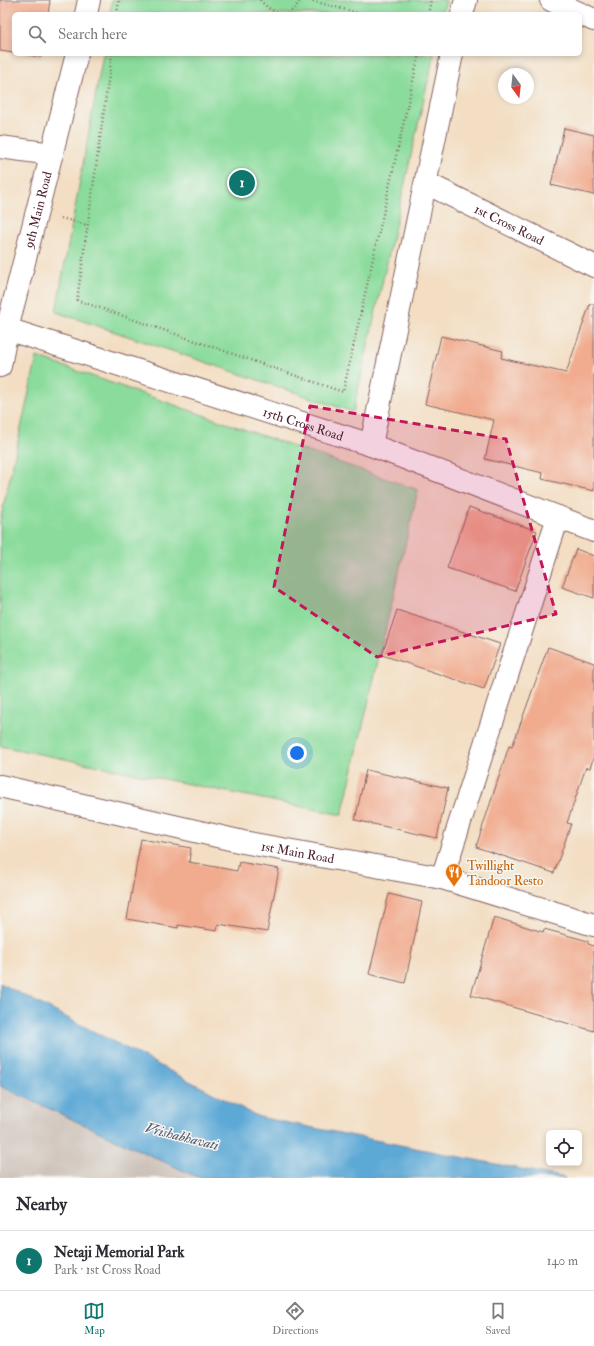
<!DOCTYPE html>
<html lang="en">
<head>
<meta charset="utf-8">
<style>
	:root { --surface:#fff; --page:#f7f7f7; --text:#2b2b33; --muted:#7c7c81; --line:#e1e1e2; --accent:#0f766e }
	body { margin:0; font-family:"IM FELL Double Pica",serif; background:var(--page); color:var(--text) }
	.controls { position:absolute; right:12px; bottom:12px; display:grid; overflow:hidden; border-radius:6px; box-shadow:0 2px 6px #0003 }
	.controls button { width:36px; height:36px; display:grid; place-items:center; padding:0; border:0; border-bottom:1px solid var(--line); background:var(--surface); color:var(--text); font:20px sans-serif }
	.compass { position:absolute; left:498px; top:68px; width:36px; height:36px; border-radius:50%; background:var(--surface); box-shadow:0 2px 6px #0003; rotate:165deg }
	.you { position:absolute; left:297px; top:753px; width:14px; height:14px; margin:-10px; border:3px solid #fff; border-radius:50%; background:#1a73e8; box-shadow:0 0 0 6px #1a73e833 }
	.badge { display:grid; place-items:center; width:26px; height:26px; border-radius:50%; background:var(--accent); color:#fff; font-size:13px; font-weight:700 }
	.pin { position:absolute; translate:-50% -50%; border:2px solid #fff; box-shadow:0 1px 4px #0006 }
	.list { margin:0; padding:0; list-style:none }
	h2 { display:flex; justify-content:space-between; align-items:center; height:52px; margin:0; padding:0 16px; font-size:17px }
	h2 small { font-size:13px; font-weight:400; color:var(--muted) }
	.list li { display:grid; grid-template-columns:26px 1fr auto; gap:12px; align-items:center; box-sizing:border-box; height:60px; padding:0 16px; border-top:1px solid var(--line) }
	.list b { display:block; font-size:15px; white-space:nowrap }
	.list p { margin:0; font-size:13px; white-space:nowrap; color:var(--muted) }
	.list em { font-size:13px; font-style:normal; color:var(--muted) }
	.icon { flex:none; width:22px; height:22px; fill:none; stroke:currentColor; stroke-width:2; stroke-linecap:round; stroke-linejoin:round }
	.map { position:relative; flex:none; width:594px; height:1178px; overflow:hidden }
	.search { position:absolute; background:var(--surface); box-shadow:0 2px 6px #0003; left:12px; right:12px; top:12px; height:44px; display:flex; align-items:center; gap:10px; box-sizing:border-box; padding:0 14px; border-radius:6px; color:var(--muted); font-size:15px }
	.sheet { height:112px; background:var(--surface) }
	nav { display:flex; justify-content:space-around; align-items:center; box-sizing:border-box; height:56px; border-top:1px solid var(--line); background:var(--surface); font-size:11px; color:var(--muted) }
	nav a { display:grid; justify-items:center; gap:2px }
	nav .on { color:var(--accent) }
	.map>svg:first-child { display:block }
</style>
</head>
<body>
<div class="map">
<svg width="594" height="1178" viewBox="0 0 594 1178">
	<rect width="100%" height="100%" fill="#f6f6f2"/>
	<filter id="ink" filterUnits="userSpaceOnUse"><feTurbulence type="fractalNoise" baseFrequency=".025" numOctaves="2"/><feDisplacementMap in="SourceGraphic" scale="8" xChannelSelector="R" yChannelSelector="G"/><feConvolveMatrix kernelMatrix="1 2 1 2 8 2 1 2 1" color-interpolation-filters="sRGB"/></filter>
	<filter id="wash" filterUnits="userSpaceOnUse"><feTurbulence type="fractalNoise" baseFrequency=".012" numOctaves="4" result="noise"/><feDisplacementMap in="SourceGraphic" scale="16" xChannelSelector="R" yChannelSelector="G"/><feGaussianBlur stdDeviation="0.9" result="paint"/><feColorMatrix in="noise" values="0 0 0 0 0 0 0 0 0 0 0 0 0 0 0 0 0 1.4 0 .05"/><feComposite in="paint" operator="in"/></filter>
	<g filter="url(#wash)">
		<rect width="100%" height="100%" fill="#f3dec3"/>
		<polygon fill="#cdc2b9" points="0,1086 199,1178 0,1178"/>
		<g fill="#8bdc9c" stroke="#6a7e64">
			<polygon points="112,0 446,0 443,14 110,14"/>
			<polygon points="103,54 434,54 353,412 56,312"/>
			<polygon points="37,357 418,490 342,815 0,746 0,521"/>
		</g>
		<polygon fill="#5da9d6" stroke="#546480" points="0,983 259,1117 566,1178 199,1178 0,1086"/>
		<g id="blocks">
			<g fill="#f1ac8f">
				<polygon points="0,0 50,0 48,14 14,14 14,53 0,51"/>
				<polygon points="21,54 42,54 41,57"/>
				<polygon points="564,128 594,135 594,195 551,185"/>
				<polygon points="590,304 594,304 594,491 542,479 543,473 485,459 494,420 425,404 441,336 503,351 501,358 566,373"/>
				<polygon points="469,507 537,531 515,591 447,568"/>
				<polygon points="576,549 594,556 594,598 562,587"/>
				<polygon points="397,610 500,644 484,689 382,655"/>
				<polygon points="548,647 594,663 594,756 590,768 586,767 567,823 571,824 554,873 476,847 509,746 512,747"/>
				<polygon points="366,770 448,788 437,838 355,820"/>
				<polygon points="141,839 191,848 189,862 237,871 239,862 279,869 267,932 218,924 217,931 178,925 178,928 127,919"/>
				<polygon points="389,894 422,902 405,983 369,974"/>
				<polygon points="494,917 543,932 544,929 588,941 588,944 594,946 594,1031 471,995"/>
			</g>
		</g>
	</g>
	<g filter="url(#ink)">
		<use href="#blocks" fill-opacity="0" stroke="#856260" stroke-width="1"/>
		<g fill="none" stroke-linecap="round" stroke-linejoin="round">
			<g stroke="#856260" stroke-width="24">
				<g id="minor">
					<polyline points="551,0 594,20"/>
					<polyline points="86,14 89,0"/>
					<polyline points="462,14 466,0"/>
					<polyline points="0,147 52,154"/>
					<path id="s1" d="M 426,183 L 594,266"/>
					<path id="s2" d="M 0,328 L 7,329 L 371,445 L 594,531"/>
					<path id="s3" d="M 0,366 L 7,329 L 77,54"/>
					<polyline points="371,445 452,54"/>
					<polyline points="442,878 558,517"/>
				</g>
			</g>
			<g stroke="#856260" stroke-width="24">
				<g id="tertiary">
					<path id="s4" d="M 0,786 L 243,842 L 442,878 L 594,925"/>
				</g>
			</g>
			<g stroke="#856260" stroke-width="2.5" stroke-dasharray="1 3" stroke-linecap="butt">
				<path d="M 260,0 C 273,14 289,22 300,0"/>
				<polyline points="309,0 362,14"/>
				<polyline points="117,14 119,0"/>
				<polyline points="428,14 431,0"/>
				<polyline points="112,54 77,300 343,392 419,54"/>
				<polyline points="61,218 87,225"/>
			</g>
			<use href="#minor" stroke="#fff" stroke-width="22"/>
			<use href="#tertiary" stroke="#fff" stroke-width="22"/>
		</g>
	</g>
	<path fill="#c2185b" fill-opacity="0.2" stroke="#c2185b" stroke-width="3" stroke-dasharray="8 5" stroke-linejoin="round" d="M 310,406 L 506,439 L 556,614 L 377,657 L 274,587 Z"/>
	<defs>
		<g id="restaurant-pin" transform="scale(0.9)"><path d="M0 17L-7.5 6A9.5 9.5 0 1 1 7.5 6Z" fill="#e8710a" stroke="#f6f6f2"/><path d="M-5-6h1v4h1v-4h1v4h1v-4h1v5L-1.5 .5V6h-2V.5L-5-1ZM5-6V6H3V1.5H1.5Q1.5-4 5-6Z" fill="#fff"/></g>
	</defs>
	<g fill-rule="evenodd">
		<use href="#restaurant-pin" x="454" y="872"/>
	</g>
	<g text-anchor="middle" stroke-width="3" stroke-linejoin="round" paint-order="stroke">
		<g font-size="13" fill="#4a1f2b" stroke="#f6f6f2">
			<text dy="5" stroke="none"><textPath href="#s3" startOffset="161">9th Main Road</textPath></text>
			<text dy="5" stroke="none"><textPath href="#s1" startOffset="93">1st Cross Road</textPath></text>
			<text dy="5" stroke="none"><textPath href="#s2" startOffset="318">15th Cross Road</textPath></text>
			<text dy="5" stroke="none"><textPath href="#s4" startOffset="305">1st Main Road</textPath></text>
		</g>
		<g font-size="13" fill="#c56008" stroke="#f6f6f2" text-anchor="start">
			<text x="467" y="870">Twillight<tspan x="467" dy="15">Tandoor Resto</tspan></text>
		</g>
		<g font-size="14" font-style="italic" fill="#52566f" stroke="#f6f6f2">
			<text transform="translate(182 1136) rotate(14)" y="5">Vrishabhavati</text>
		</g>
	</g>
</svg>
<div class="controls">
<button><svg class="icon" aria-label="locate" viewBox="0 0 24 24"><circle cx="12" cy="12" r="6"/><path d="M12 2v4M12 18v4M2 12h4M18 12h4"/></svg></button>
</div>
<svg class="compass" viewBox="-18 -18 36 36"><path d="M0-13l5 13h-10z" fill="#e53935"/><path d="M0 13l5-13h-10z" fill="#7c7c81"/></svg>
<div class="you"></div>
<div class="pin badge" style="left:242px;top:183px">1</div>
<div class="search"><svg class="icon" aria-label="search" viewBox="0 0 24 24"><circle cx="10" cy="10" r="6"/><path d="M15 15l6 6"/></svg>Search here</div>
</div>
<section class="sheet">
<h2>Nearby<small></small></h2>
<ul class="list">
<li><span class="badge">1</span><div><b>Netaji Memorial Park</b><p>Park · 1st Cross Road</p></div><em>140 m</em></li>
</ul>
</section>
<nav>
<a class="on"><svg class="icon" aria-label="map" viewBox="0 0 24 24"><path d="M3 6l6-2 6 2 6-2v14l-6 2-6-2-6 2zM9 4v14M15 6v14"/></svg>Map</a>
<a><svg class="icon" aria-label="directions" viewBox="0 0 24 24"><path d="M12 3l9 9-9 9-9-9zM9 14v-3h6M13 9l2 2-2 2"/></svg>Directions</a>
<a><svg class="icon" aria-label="saved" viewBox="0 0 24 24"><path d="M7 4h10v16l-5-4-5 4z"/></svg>Saved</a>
</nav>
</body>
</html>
